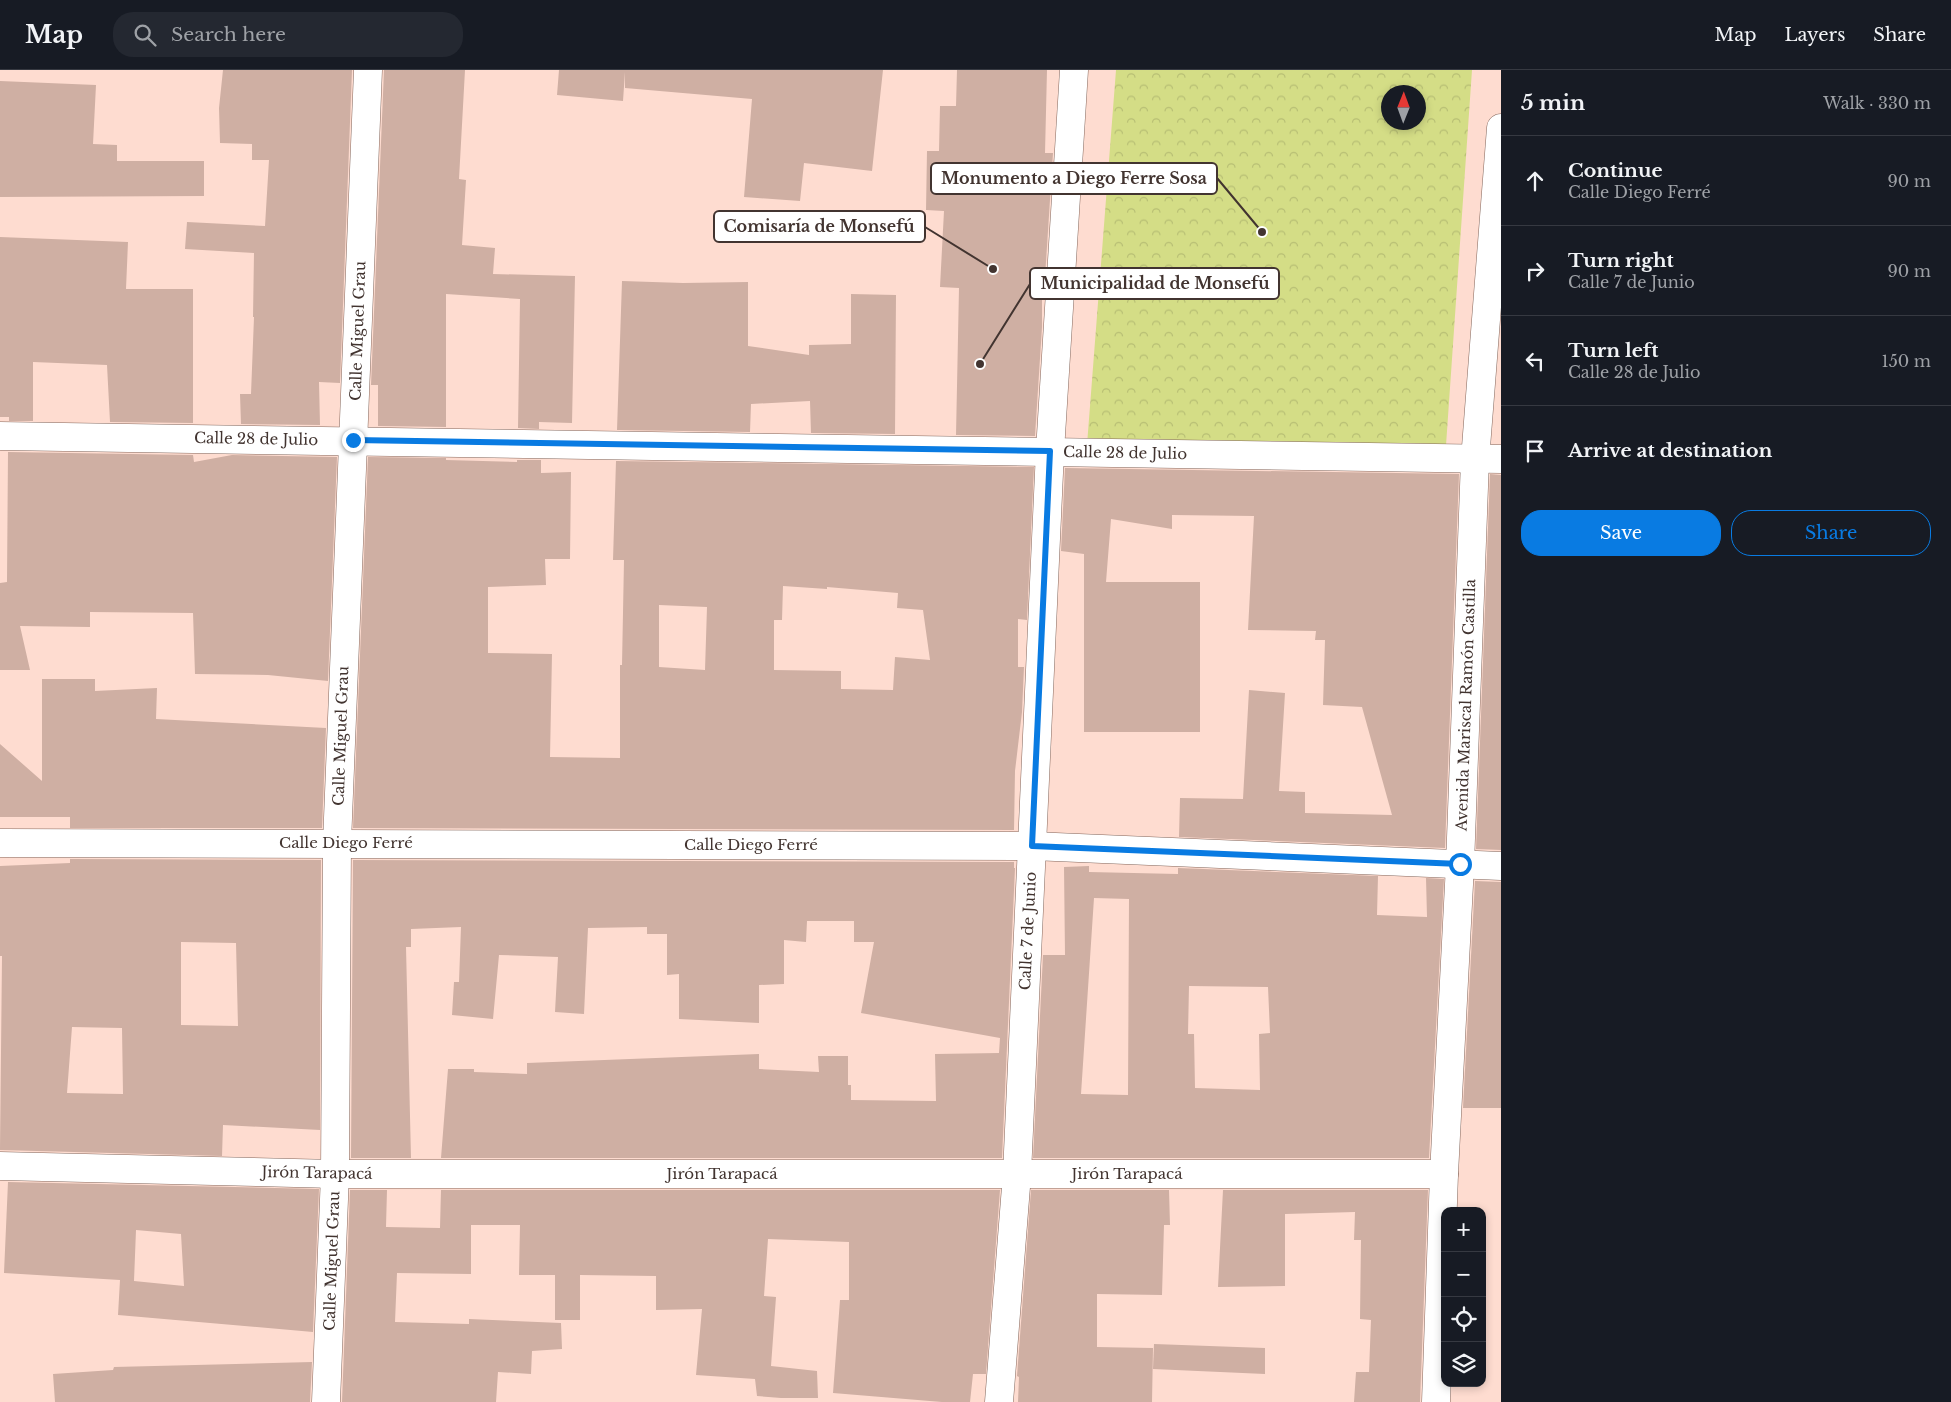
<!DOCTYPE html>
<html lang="en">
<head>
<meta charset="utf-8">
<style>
	:root { --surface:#171b24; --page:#242831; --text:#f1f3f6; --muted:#9ea1a6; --line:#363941; --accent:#097be2 }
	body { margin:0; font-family:"Libre Baskerville",serif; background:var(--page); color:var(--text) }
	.controls { position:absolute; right:15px; bottom:15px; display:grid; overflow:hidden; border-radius:10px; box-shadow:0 2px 8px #0003 }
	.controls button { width:45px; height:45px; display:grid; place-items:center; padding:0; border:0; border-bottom:1px solid var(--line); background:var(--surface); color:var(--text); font:25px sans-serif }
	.compass { position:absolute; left:1381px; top:15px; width:45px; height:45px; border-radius:50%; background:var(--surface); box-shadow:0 2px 8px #0003; rotate:1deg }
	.stop { position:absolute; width:15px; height:15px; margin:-11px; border:4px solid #097be2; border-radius:50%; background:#fff }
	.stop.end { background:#097be2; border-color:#fff; box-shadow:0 1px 5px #0008 }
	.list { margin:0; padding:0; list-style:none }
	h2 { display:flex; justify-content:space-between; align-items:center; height:65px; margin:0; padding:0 20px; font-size:21px }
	h2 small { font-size:16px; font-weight:400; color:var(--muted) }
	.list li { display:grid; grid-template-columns:32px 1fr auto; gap:15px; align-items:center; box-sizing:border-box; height:90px; padding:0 20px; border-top:1px solid var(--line) }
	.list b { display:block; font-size:19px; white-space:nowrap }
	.list p { margin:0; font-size:16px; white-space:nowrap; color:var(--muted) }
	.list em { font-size:16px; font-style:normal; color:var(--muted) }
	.actions { display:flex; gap:10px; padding:15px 20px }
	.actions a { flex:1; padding:11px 0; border:1px solid var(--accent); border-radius:20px; text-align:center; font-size:18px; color:var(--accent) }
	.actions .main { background:var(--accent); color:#fff }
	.icon { flex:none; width:28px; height:28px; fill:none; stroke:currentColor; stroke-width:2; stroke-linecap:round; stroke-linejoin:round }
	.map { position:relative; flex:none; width:1501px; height:1332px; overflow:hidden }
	header { display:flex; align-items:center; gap:30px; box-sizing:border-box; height:70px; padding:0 25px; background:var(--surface); border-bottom:1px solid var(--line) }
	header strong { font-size:24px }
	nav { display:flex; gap:28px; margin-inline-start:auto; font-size:18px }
	.search { width:350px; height:45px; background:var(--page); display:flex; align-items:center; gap:12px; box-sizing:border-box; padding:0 18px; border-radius:20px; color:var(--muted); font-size:19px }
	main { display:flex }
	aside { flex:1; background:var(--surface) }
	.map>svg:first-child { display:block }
</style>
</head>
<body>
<header>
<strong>Map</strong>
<div class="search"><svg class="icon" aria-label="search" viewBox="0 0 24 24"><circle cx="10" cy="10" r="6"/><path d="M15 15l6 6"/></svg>Search here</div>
<nav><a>Map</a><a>Layers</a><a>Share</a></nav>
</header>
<main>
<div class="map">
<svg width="1501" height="1332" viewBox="0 0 1501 1332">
	<defs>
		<pattern id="park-crowns" width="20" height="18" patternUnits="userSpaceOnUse" patternTransform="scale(1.25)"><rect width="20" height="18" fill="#d4dd86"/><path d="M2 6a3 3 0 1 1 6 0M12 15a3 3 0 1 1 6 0" fill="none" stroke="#b7be74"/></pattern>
	</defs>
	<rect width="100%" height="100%" fill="#fedcd0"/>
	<path fill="url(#park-crowns)" fill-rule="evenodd" d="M 1116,0 L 1472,0 L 1445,390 L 1087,375 ZM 1388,22 L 1418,22 L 1418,52 L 1388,52 Z"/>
	<g fill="#cfafa3" fill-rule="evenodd">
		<polygon points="223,0 352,0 340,313 319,312 320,355 241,354 240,324 251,324 254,247 253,247 254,183 185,179 187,152 265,156 269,90 252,90 252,74 220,73 219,38"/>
		<polygon points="384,0 465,0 459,109 466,110 462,175 495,178 493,204 575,206 572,353 539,352 539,359 518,358 520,229 446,224 446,357 378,356 378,315 371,315"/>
		<polygon points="559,0 883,0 872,101 804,93 800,131 744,127 752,29 625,18 625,2 623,31 557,25"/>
		<polygon points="957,0 1047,0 1045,83 1053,83 1044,223 1042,223 1042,257 1035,366 956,365 959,218 940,217 944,141 926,140 927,81 939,81 940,36 956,36"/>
		<polygon points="0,11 96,15 93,74 117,75 117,91 204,91 204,126 0,127"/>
		<polygon points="0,167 128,172 126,219 193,219 193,353 110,352 107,295 33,292 33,351 9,351 9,347 0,347"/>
		<polygon points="622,211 683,213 748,212 748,276 809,285 809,275 851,274 851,224 896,225 895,364 811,363 810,331 751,334 750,362 617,360"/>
		<polygon points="8,382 193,385 194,392 232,385 337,387 328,611 268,605 195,604 193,543 90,542 90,557 20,556 30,600 0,600 0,513 7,512"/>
		<path d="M 368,387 L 446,388 L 446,390 L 517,392 L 517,390 L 541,390 L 541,403 L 571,402 L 570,489 L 545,489 L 546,515 L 488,517 L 488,583 L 552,584 L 550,687 L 620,688 L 620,595 L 622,595 L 624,490 L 613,490 L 616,391 L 1034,397 L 1027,550 L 1018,549 L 1018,597 L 1024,597 L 1022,642 L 1015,701 L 1014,760 L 353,758 ZM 783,516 L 827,519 L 827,517 L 898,523 L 897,538 L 923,540 L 930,590 L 895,587 L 893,620 L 841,619 L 841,601 L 774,600 L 774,550 L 782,550 ZM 659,535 L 707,537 L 705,600 L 659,597 Z"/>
		<polygon points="1065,398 1459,404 1445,778 1179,767 1180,728 1243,729 1249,620 1285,623 1279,721 1305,722 1305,743 1392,745 1362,637 1323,635 1325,570 1315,570 1316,561 1248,560 1254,446 1172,445 1172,459 1111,449 1106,512 1200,512 1200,662 1084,662 1084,484 1061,481"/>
		<polygon points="1490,404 1501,405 1501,780 1476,779"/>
		<polygon points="42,609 95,609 95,621 157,618 156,649 326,658 322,758 70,758 70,747 0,747 0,674 42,711"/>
		<path d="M 70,789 L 321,790 L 320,1060 L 223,1055 L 222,1086 L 0,1080 L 2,886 L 0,886 L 0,796 L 70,793 ZM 181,872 L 236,873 L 238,956 L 181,955 ZM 72,957 L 122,958 L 123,1024 L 67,1023 Z"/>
		<polygon points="353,790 1014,792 1014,798 1015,798 1002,1088 441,1088 448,999 474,999 474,1002 527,1004 527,993 759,984 759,999 819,1002 818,986 848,986 848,1015 851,1015 851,1030 936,1031 935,984 999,983 1000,968 861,943 874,872 854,872 854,851 807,851 806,872 784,870 784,914 759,915 759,953 679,949 679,904 667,905 667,864 647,864 647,857 588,858 584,944 555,942 558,887 499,885 493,949 452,945 454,912 459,912 461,857 411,859 411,877 406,877 411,1088 351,1088"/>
		<path d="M 1089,796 L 1089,802 L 1178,804 L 1178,798 L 1378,806 L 1377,845 L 1427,847 L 1426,808 L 1444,809 L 1429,1088 L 1033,1088 L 1043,885 L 1065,885 L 1064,797 ZM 1094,828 L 1129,829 L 1128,1025 L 1081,1024 ZM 1189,916 L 1268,917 L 1270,963 L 1259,964 L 1260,1020 L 1195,1018 L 1194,964 L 1188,964 Z"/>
		<polygon points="1475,811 1501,812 1501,1038 1463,1038"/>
		<path d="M 8,1112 L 319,1119 L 313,1262 L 118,1245 L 120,1210 L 4,1203 ZM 136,1160 L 181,1164 L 184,1216 L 134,1211 Z"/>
		<polygon points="350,1120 387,1120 386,1157 440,1158 441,1120 1000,1120 986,1304 973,1304 970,1332 942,1332 833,1323 840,1230 849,1230 849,1172 768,1169 764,1226 776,1227 771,1296 817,1301 818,1328 781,1328 757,1326 755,1309 696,1305 702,1239 656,1240 656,1206 580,1205 580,1250 555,1250 555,1205 519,1205 520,1155 471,1155 471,1204 397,1203 395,1252 469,1254 469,1249 561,1253 562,1279 532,1281 531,1304 498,1302 496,1332 342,1332"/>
		<polygon points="1031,1120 1169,1120 1170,1155 1164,1155 1162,1225 1097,1224 1097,1277 1153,1278 1152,1332 1018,1332 1019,1307 1017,1306"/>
		<polygon points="1223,1120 1428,1120 1420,1332 1354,1332 1356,1302 1369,1302 1371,1250 1360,1249 1361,1170 1354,1170 1355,1142 1285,1144 1285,1216 1218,1217"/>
		<polygon points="1154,1274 1265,1278 1265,1304 1153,1299"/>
		<polygon points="312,1292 310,1332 55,1332 53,1304 113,1300 114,1297"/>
	</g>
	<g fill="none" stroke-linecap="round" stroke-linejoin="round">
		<g stroke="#85685d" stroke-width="29">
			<g id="minor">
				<polyline points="0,366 1501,389"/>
				<polyline points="0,773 1032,776 1501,796"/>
				<polyline points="0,1096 335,1104 1444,1104"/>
				<polyline points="326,1332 335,1104 337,773 368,0"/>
				<polyline points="999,1332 1017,1104 1050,381 1074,0"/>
				<polyline points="1436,1332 1444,1104 1460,795 1475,390 1501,58"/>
			</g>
		</g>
		<use href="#minor" stroke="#fff" stroke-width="28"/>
	</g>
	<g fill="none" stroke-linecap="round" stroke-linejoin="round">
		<polyline stroke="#097be2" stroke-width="6" points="353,370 1050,381 1032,776 1460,794"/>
	</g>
	<g text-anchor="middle" stroke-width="4" stroke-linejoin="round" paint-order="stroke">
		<g font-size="15" fill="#423430" stroke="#fff">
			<text transform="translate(358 261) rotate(-88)" y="5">Calle Miguel Grau</text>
			<text transform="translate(256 369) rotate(1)" y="5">Calle 28 de Julio</text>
			<text transform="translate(1125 383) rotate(1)" y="5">Calle 28 de Julio</text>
			<text transform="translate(1466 635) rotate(-88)" y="5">Avenida Mariscal Ramón Castilla</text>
			<text transform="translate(341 666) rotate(-88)" y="5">Calle Miguel Grau</text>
			<text x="346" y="778">Calle Diego Ferré</text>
			<text x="751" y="780">Calle Diego Ferré</text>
			<text transform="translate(1028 861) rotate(-87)" y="5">Calle 7 de Junio</text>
			<text transform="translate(317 1103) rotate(1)" y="5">Jirón Tarapacá</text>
			<text x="722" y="1109">Jirón Tarapacá</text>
			<text x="1127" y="1109">Jirón Tarapacá</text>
			<text transform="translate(332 1191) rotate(-88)" y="5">Calle Miguel Grau</text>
		</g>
	</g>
	<path fill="none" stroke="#423430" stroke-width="2" d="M1262 162L1217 108M993 199L925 157M980 294L1030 214"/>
	<g fill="#423430" stroke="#fff" stroke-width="2">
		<circle cx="1262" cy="162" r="5"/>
		<circle cx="993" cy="199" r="5"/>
		<circle cx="980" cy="294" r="5"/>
	</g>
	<g fill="#fff" stroke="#423430" stroke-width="2">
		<rect x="931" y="93" width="286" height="31" rx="5"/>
		<rect x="714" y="141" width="211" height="31" rx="5"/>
		<rect x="1030" y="198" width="249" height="31" rx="5"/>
	</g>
	<g font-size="16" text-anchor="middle" font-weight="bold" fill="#423430">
		<text x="1074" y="114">Monumento a Diego Ferre Sosa</text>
		<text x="819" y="162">Comisaría de Monsefú</text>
		<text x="1155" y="219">Municipalidad de Monsefú</text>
	</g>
</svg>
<div class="controls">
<button>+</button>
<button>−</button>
<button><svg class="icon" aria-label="locate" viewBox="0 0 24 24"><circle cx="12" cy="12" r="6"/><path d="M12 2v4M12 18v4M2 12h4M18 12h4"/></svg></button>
<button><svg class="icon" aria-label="layers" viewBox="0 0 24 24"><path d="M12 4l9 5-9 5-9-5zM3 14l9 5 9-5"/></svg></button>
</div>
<svg class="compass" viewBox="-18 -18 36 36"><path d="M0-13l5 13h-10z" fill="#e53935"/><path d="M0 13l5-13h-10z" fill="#9ea1a6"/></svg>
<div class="stop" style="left:1460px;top:794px"></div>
<div class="stop end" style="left:353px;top:370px"></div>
</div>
<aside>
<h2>5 min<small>Walk · 330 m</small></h2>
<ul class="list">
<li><svg class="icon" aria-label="ahead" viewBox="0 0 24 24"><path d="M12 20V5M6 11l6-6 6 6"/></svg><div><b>Continue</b><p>Calle Diego Ferré</p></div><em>90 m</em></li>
<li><svg class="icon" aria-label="right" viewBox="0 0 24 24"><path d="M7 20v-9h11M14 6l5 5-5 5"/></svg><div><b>Turn right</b><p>Calle 7 de Junio</p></div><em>90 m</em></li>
<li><svg class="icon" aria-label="left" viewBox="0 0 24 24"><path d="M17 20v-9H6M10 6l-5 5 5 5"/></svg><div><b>Turn left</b><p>Calle 28 de Julio</p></div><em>150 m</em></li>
<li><svg class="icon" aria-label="arrive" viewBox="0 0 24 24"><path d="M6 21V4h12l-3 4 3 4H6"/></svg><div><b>Arrive at destination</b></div></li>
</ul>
<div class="actions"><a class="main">Save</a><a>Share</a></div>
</aside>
</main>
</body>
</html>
